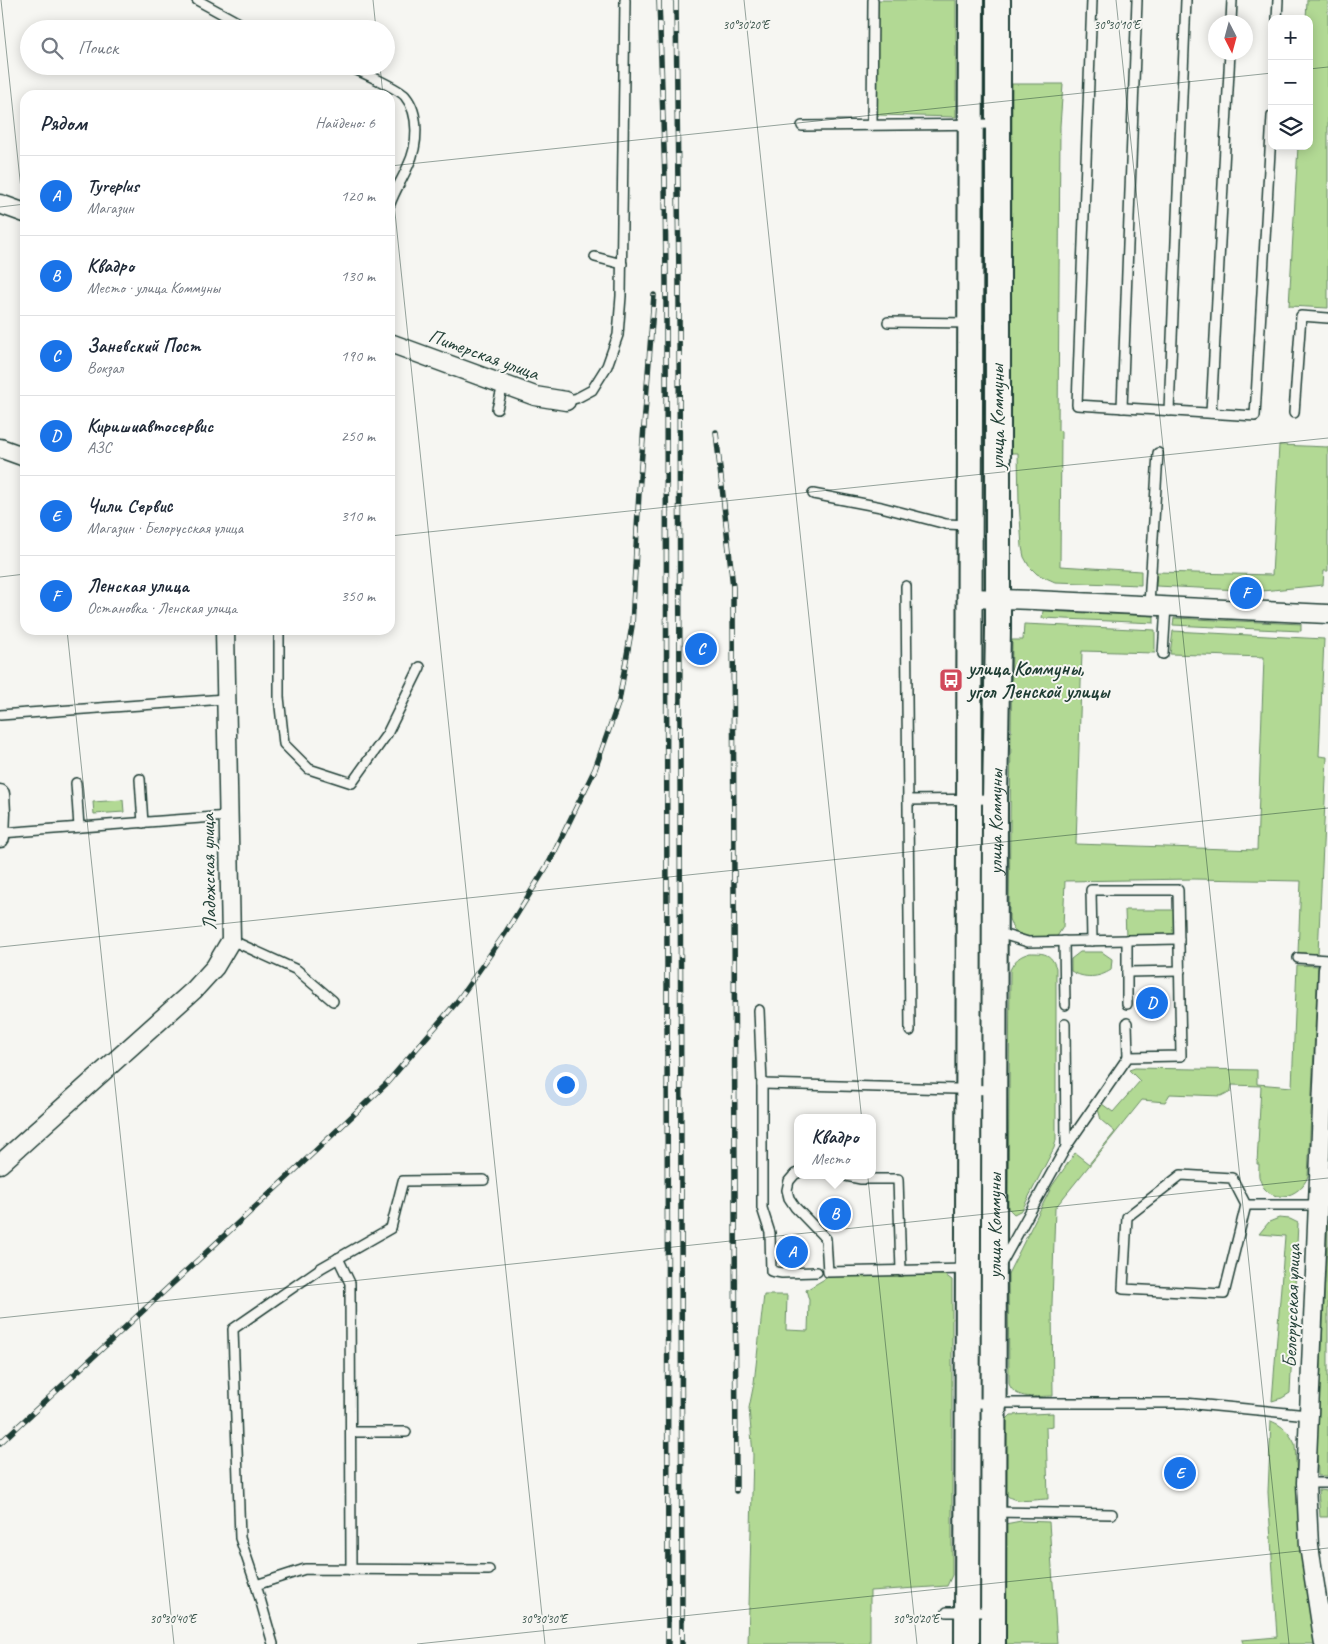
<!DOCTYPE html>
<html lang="ru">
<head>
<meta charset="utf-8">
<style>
	:root { --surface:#fff; --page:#f6f6f7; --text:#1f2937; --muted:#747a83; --line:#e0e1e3; --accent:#1a73e8 }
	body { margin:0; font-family:Caveat,sans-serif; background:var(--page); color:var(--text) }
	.controls { position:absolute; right:15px; top:15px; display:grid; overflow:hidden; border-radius:10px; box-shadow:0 2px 12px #0003 }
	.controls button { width:45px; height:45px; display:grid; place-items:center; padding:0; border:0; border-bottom:1px solid var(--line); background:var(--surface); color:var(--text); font:25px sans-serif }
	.compass { position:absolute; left:1208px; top:15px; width:45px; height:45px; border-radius:50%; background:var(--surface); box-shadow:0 2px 12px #0003; rotate:174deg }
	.you { position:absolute; left:565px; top:1084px; width:18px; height:18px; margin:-12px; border:4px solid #fff; border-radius:50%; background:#1a73e8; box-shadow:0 0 0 8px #1a73e833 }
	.badge { display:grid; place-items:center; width:32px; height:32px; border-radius:50%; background:var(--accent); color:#fff; font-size:16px; font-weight:700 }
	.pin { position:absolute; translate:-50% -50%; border:2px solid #fff; box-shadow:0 1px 5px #0006 }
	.popup { position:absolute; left:794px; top:1114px; width:82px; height:65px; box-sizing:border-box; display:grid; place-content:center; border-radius:10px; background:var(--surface); filter:drop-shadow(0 1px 4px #0005); font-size:16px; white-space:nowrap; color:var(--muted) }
	.popup b { font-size:19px; color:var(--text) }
	.popup::after { content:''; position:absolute; left:50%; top:100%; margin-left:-10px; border:10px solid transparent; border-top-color:var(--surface) }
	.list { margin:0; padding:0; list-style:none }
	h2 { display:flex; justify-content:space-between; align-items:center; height:65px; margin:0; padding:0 20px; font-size:21px }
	h2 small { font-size:16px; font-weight:400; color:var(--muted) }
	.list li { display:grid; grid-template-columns:32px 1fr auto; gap:15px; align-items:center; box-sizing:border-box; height:80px; padding:0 20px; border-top:1px solid var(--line) }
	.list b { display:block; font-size:19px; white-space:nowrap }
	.list p { margin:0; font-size:16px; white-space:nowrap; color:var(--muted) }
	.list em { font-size:16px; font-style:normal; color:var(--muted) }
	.icon { flex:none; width:28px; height:28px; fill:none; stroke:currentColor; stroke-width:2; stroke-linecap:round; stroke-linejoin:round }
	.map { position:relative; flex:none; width:1328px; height:1644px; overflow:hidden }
	.search { position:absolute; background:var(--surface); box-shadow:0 2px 12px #0003; left:20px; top:20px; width:375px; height:55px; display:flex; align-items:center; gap:12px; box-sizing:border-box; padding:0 18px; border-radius:28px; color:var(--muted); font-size:19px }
	.panel { position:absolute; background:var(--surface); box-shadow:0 2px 12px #0003; left:20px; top:90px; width:375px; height:545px; border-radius:15px }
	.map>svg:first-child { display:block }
</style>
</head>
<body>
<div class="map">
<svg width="1328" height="1644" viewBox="0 0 1328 1644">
	<rect width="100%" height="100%" fill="#f6f6f2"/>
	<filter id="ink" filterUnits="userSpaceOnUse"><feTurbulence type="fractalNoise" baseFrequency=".02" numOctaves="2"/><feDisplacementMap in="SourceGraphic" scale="10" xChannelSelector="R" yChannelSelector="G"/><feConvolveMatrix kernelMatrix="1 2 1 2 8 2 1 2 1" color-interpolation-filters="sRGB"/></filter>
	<g filter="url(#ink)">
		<g fill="#b2d994" stroke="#688b64">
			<polygon points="877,0 956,0 956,117 877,115"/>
			<polygon points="1307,0 1328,0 1328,308 1289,306 1298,146 1309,146 1309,19 1306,19"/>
			<polygon points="1012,84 1063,84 1060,126 1058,430 1061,431 1060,566 1141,571 1141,585 1055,582 1037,574 1029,566 1024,557 1022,547 1019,503 1018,453 1011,453"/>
			<polygon points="1279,445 1328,447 1328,571 1324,571 1323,585 1262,591 1156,586 1157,572 1272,575"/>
			<polygon points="1043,611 1154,616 1154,623 1042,618"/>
			<polygon points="1174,618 1301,624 1301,631 1173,625"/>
			<polygon points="1024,624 1155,630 1155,653 1082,651 1076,844 1257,850 1264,657 1170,654 1173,631 1324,639 1319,756 1327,757 1318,954 1298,953 1301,881 1194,879 1065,881 1063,927 1056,938 1027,937 1014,931 1009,919 1012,640 1023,640"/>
			<polygon points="123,800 124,812 94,814 93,802"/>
			<polygon points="1125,910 1174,910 1174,935 1126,937"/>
			<path d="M 1080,952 L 1102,952 L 1112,959 L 1111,970 C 1099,978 1084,979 1071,971 L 1071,959 Z"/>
			<path d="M 1030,953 C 1044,953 1051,953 1056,968 L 1056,1140 L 1054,1148 L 1022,1210 L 1014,1214 L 1008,1208 L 1010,970 C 1015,960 1019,956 1030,953 Z"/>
			<path d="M 1297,965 L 1318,966 L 1308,1176 C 1300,1199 1268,1205 1260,1180 C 1258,1176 1259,1169 1259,1164 L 1257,1164 L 1261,1086 L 1232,1085 L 1231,1091 L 1221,1096 L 1170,1094 L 1165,1102 L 1142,1100 L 1055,1208 L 1052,1304 L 1053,1396 C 1036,1396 1016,1401 1009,1384 L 1008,1274 L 1052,1186 L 1075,1153 L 1089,1164 L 1115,1132 L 1101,1120 L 1098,1109 L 1102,1104 L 1113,1112 L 1140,1081 L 1129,1070 L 1135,1068 L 1257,1070 L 1257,1084 L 1292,1087 Z"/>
			<polygon points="1279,1218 1290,1219 1298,1223 1290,1393 1282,1398 1272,1401 1285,1236 1259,1234 1269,1222"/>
			<polygon points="1328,1220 1328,1476 1318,1476 1317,1449"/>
			<polygon points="929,1274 945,1275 952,1280 952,1575 947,1586 870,1591 870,1644 748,1644 753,1455 749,1408 754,1383 764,1295 787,1295 786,1330 808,1331 809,1300 806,1290 828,1277"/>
			<path d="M 1053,1413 L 1053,1426 L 1046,1427 L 1048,1499 C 1036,1499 1013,1505 1005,1493 L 1006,1420 L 1011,1415 Z"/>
			<path d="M 1271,1421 C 1283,1426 1289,1432 1295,1444 L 1301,1547 L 1314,1644 L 1243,1644 L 1242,1640 L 1277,1637 L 1268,1492 Z"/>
			<polygon points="1318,1490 1328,1491 1328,1517 1320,1517"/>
			<polygon points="1021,1521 1049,1522 1057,1644 1006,1644 1005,1524"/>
		</g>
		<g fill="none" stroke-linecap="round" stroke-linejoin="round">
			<g stroke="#1f3d34" stroke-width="12">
				<g id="lane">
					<polyline points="197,0 250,29"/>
					<polyline points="1092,0 1077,405 1255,416 1272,116"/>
					<polyline points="1277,19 1278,0"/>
					<polyline points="1231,22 1232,0"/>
					<path d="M 347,66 C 358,70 399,89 405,96 C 420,114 418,146 408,166 C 402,180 395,190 390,204"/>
					<polyline points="872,125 873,0"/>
					<polyline points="802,126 997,124"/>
					<polyline points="595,257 622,264"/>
					<polyline points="888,322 970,323"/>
					<polyline points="566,401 577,398 592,390 607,366 618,335 621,296 625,0"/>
					<polyline points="1122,408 1137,0"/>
					<polyline points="497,409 503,385"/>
					<polyline points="1169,411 1186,0"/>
					<polyline points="1211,413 1230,52"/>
					<polyline points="1294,413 1301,316 1328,318"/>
					<polyline points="813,494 881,507 946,524 969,525"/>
					<polyline points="906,586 910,1031"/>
					<polyline points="1149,605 1158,453"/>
					<polyline points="279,630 279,697 284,744 309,769 352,783 387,734 420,667"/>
					<polyline points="1163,654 1166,606"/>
					<polyline points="0,715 225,699"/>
					<polyline points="140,779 143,823"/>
					<polyline points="76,783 79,827"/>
					<polyline points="908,800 995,799"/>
					<polyline points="1,833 228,816"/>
					<polyline points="995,932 1028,942 1179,939"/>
					<polyline points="231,940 297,970 333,1001"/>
					<polyline points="1127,940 1127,1004"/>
					<polyline points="1064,941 1065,1005"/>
					<polyline points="1298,958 1328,960"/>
					<polyline points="1127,972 1180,971"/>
					<polyline points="759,1010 762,1084 762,1208 770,1233 771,1271 782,1273 817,1272"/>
					<polyline points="1127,1023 1128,1057"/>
					<polyline points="762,1084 994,1090"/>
					<polyline points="1066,1147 1128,1057 1181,1056 1178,890 1091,890 1092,941"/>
					<polyline points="798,1173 795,1174 789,1181 787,1190 789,1198 795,1207 826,1239 828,1272 967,1269"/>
					<polyline points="841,1175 861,1179 898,1179 901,1271"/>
					<polygon points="1181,1175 1232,1178 1246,1205 1224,1294 1123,1289 1127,1217"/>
					<polyline points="1246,1205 1317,1205"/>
					<polyline points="338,1258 350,1283 351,1570"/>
					<polyline points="1001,1264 1066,1147 1065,1024"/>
					<polyline points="968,1403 1185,1403 1308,1415"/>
					<polyline points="351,1432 406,1432"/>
					<polyline points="1306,1483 1328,1483"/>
					<polyline points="994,1512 1112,1514"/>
					<polyline points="256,1585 240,1538 233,1329 321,1268 391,1228 403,1181 484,1180"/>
					<polyline points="947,1612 993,1612"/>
					<polyline points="273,1644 256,1585 305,1569 489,1570"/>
				</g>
			</g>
			<g stroke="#1f3d34" stroke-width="21">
				<g id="street">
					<polyline points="0,204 25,213"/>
					<polyline points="390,343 535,396 566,401"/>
					<polyline points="0,448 25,457"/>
					<polyline points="970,598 1034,600 1328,614"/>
					<polyline points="0,794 1,813 0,838"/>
					<polyline points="0,1164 194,990 215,967 231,940 225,630"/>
					<polyline points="1324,1644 1309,1546 1306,1483 1328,969"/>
				</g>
			</g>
			<g stroke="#1f3d34" stroke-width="28">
				<g id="secondary">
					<polyline points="967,1644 971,0"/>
					<path id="s1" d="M 993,1644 L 995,799 L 998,629 L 998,0"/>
				</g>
			</g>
			<use href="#lane" stroke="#f6f6f2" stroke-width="9"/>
			<use href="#street" stroke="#f6f6f2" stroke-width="18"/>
			<use href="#secondary" stroke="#f6f6f2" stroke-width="24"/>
			<g stroke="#1f3d34" stroke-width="5.5">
				<g id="rail">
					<polyline points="659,0 665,179 666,282 668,1644"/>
					<polyline points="676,0 679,282 682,1644"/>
					<polyline points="716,432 733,587 736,1491"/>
					<polyline points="0,1443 291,1174 386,1084 456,1003 504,935 550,861 595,769 619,701 632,626 639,492 654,295"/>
				</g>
			</g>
			<use href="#rail" stroke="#f6f6f2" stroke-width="4" stroke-dasharray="11" stroke-linecap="butt"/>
		</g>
	</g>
	<path fill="none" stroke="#1f3d34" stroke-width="1" stroke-opacity="0.45" d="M 1,0 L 25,227M 373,0 L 376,29M 744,0 L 917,1644M 1116,0 L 1289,1644M 380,66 L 383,95M 1309,69 L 1328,67M 390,165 L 545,1644M 390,166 L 1272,73M 0,207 L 25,204M 390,536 L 1328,438M 0,577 L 25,574M 67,630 L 174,1644M 0,947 L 1328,808M 0,1318 L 1328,1178M 417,1644 L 1328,1548"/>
	<defs>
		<g id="bus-square" transform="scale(1.25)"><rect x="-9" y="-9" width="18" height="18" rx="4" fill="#d1495b" stroke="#f6f6f2"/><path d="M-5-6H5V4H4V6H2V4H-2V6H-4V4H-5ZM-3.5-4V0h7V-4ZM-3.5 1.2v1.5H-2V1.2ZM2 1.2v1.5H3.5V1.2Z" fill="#fff"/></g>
	</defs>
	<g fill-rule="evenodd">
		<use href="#bus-square" x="951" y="680"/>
	</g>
	<g text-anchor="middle" stroke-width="4" stroke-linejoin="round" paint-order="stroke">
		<g font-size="20" fill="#1f3d34" stroke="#f6f6f2">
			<text transform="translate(484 354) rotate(20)" y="7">Питерская улица</text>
			<text transform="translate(997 417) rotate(-90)" y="7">улица Коммуны</text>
			<text dy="7" stroke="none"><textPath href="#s1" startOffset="822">улица Коммуны</textPath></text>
			<text transform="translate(208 872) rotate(-91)" y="7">Ладожская улица</text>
			<text dy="7" stroke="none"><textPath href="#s1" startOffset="418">улица Коммуны</textPath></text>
			<text transform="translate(1291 1306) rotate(-88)" y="7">Белорусская улица</text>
		</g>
		<g font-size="20" font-weight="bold" fill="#1f3d34" stroke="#f6f6f2" text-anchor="start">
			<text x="968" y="675">улица Коммуны,<tspan x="968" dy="23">угол Ленской улицы</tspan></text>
		</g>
	</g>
	<g font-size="12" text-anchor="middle" fill="#1f3d34" stroke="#f6f6f2" stroke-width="4" stroke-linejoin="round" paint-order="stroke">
		<text x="746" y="29">30°30'20"E</text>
		<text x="1117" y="29">30°30'10"E</text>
		<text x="173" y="1623">30°30'40"E</text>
		<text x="544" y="1623">30°30'30"E</text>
		<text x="916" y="1623">30°30'20"E</text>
	</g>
</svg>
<div class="controls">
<button>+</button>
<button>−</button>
<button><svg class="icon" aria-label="layers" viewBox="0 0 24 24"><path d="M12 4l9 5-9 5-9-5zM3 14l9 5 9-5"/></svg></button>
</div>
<svg class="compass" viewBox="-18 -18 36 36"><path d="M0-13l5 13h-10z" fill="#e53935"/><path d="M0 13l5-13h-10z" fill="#747a83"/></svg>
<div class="you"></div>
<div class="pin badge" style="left:792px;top:1252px">A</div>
<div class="pin badge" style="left:835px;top:1214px">B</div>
<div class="popup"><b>Квадро</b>Место</div>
<div class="pin badge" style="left:701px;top:649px">C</div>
<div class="pin badge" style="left:1152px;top:1003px">D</div>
<div class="pin badge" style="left:1180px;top:1473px">E</div>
<div class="pin badge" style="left:1246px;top:593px">F</div>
<div class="search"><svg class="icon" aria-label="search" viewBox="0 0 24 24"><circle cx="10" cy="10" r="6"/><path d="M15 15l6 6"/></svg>Поиск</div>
<section class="panel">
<h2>Рядом<small>Найдено: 6</small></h2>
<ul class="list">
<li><span class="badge">A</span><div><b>Tyreplus</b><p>Магазин</p></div><em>120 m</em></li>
<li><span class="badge">B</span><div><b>Квадро</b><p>Место · улица Коммуны</p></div><em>130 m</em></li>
<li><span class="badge">C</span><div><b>Заневский Пост</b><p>Вокзал</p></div><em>190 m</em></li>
<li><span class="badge">D</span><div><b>Киришиавтосервис</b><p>АЗС</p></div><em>250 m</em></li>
<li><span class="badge">E</span><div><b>Чили Сервис</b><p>Магазин · Белорусская улица</p></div><em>310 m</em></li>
<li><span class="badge">F</span><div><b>Ленская улица</b><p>Остановка · Ленская улица</p></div><em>350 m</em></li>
</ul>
</section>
</div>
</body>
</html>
